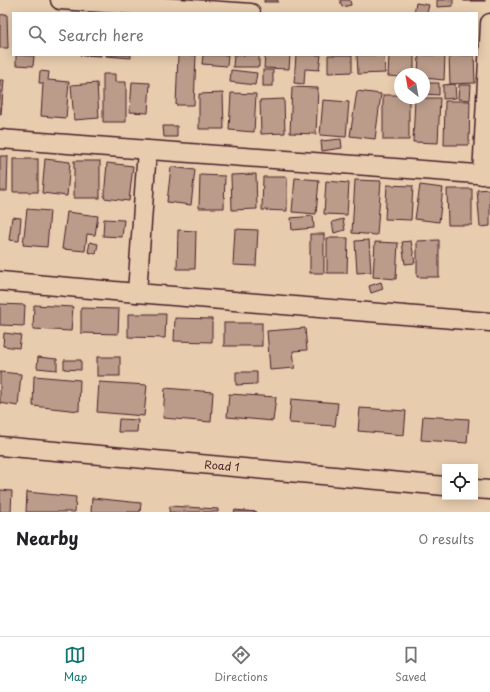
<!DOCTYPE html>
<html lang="en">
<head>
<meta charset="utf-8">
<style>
	:root { --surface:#fff; --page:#f6f6f6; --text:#202124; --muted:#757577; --line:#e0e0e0; --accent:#0f766e }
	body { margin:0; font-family:"Playpen Sans",sans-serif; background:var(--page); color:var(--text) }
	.controls { position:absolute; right:12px; bottom:12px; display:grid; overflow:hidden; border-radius:0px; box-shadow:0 2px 10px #0003 }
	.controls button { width:36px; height:36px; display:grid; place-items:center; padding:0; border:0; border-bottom:1px solid var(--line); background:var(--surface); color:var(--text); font:20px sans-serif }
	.compass { position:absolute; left:394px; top:68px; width:36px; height:36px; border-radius:50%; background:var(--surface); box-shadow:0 2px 10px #0003; rotate:329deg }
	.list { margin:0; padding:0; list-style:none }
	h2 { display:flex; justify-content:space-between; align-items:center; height:52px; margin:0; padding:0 16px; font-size:17px }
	h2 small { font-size:13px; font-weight:400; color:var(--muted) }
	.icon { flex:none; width:22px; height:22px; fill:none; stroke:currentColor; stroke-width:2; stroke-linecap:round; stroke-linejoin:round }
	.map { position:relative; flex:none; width:490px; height:512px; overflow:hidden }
	.search { position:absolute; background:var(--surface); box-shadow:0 2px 10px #0003; left:12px; right:12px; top:12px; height:44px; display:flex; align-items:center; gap:10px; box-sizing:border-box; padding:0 14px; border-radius:0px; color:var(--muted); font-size:15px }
	.sheet { height:124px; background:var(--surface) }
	nav { display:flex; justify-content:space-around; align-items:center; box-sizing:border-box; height:56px; border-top:1px solid var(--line); background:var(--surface); font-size:11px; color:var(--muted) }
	nav a { display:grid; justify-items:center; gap:2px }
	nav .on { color:var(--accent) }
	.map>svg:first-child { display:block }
</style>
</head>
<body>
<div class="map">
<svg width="490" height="512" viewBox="0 0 490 512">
	<rect width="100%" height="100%" fill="#e7cdae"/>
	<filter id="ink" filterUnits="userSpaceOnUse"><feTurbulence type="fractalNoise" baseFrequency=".025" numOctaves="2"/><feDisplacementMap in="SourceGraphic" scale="8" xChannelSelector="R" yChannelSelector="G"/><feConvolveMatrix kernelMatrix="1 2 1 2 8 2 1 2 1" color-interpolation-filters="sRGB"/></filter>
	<g filter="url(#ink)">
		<g fill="#bb9c8a" stroke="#4a1f2b">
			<rect x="264" y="0" width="14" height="2"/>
			<polygon points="340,0 350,0 351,5 342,7"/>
			<polygon points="437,0 453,0 453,6 437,7"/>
			<rect x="464" y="0" width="21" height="1"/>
			<polygon points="416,3 429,5 427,13 414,13"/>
			<polygon points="7,14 8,48 0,48 0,15"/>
			<polygon points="16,55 34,56 33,66 16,65"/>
			<polygon points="80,55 101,55 101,56"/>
			<polygon points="106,55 131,55 131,58 106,56"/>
			<polygon points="178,55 196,55 194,105 176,105"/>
			<polygon points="203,55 228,55 227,66 202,64"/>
			<polygon points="234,55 259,55 259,67 233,67"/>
			<polygon points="265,55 290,55 289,69 264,68"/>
			<polygon points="296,55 321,55 319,70 305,69 304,84 294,83"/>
			<polygon points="328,55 352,55 352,72 328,73"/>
			<polygon points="357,55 384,55 385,73 358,74"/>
			<polygon points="389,55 414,55 414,74 400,74 400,77 388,76"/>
			<polygon points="419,55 445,55 444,80 424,78 424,74 418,74"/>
			<polygon points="449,55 474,55 475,83 450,84"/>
			<polygon points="231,70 257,73 255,85 230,82"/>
			<rect x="263" y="70" width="10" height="16"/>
			<polygon points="40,71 49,72 48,80 69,82 66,118 41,116 43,83 39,83"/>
			<polygon points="103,74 115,74 115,82 126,82 126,122 103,122"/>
			<polygon points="0,80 4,80 1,114 0,114"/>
			<polygon points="132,82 150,83 148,113 130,112"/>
			<polygon points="97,83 99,118 74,120 71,85"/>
			<polygon points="424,83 439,83 439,95 424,94"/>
			<polygon points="455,84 456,98 443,99 443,85"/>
			<polygon points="459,85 471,85 470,100 458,99"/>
			<polygon points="292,87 318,88 316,134 290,133"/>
			<polygon points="357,91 381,94 375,139 350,136"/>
			<polygon points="223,93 224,129 199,129 199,94"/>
			<polygon points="231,93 256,94 254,132 229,130"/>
			<polygon points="383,95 400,95 400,98 409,98 409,140 383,140"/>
			<polygon points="415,98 440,98 438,143 413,142"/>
			<polygon points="284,99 285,133 261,134 260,100"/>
			<polygon points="323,100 349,102 346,137 320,135"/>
			<polygon points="445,101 470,101 469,145 444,145"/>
			<polygon points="163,126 177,126 177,137 164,137"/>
			<polygon points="341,139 342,148 322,151 321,141"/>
			<polygon points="0,156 8,156 7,191 0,191"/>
			<rect x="13" y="159" width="25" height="33"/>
			<polygon points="45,159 70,162 67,196 42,193"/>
			<rect x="74" y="161" width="26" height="37"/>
			<polygon points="107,163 133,166 129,201 104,198"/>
			<polygon points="171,167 195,170 191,205 167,202"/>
			<polygon points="256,174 257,209 232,210 231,175"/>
			<polygon points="200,175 225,176 224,208 199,208"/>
			<polygon points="263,177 287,177 287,211 262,210"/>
			<polygon points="295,178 319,180 316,214 292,212"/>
			<polygon points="355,180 381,181 377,235 352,233"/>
			<polygon points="326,181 349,183 347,215 324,214"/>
			<polygon points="387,185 413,186 411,220 385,219"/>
			<polygon points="420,185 443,188 439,222 415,219"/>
			<polygon points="447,189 472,189 472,225 448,225"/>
			<polygon points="490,189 490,226 480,227 477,190"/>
			<polygon points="27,209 50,211 47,247 23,245"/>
			<polygon points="67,212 98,216 95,235 87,234 85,251 62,249"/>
			<polygon points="313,216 314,228 292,230 291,218"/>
			<polygon points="12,217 21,218 19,241 9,240"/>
			<polygon points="104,219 124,220 122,237 103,236"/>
			<polygon points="343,219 345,230 334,233 332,222"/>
			<polygon points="235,229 258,230 256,266 233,265"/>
			<polygon points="178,230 196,231 195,269 177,269"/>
			<rect x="310" y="234" width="14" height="39"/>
			<polygon points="327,238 348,238 347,273 327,273"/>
			<polygon points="369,240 371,272 357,273 355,241"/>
			<polygon points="439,240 439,277 417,277 417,241"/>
			<polygon points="411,241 415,263 405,264 402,242"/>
			<polygon points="90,242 98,244 96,254 88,252"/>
			<polygon points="375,242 398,243 396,279 373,277"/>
			<polygon points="381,282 383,289 371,293 369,286"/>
			<polygon points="0,304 25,305 24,326 0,325"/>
			<polygon points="34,305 73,307 71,331 33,329"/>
			<polygon points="81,308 119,309 118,334 81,333"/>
			<polygon points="128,314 166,314 165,338 128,337"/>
			<polygon points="175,318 212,319 212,342 174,341"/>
			<rect x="224" y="323" width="38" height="23"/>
			<polygon points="305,328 307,350 293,351 295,368 270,370 267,331"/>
			<polygon points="4,333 21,335 19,348 3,346"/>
			<polygon points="38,357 57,359 57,370 37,368"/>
			<rect x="97" y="357" width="23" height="19"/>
			<polygon points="64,360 81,360 81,370 64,369"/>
			<polygon points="0,372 21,374 18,406 0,403"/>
			<polygon points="236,372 257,372 257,384 236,385"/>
			<polygon points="34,376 80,380 79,411 33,406"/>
			<polygon points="99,382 147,385 144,416 97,412"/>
			<polygon points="165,388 213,392 211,422 163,418"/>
			<polygon points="229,394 276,397 273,421 227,417"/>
			<polygon points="291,399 338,403 335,426 289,423"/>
			<polygon points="360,408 406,411 404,435 358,431"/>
			<polygon points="423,416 469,419 467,443 421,440"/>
			<polygon points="119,419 138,420 137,432 118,432"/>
			<polygon points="0,490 12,491 11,512 0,512"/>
			<polygon points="27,492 76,497 75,512 26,512"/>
			<polygon points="92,498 141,503 140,512 91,512"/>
			<polygon points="170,506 218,509 218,512 169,512"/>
			<polygon points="235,510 257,512 234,512"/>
		</g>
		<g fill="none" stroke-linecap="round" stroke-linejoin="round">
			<g stroke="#4a1f2b" stroke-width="21">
				<g id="minor">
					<polyline points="60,0 251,13"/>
					<polyline points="0,139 490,175"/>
					<polyline points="482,175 490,23"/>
					<polyline points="0,281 137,293 490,322"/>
					<polyline points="137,293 147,150"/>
					<polyline points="0,446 445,486"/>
					<polyline points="475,489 490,490"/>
				</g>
			</g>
			<use href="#minor" stroke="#e7cdae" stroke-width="18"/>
		</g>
	</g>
	<g text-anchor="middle" stroke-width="3" stroke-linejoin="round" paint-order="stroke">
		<g font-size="11" fill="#4a1f2b" stroke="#e7cdae">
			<text transform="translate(222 466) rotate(5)" y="4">Road 1</text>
		</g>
	</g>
</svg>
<div class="controls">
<button><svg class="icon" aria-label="locate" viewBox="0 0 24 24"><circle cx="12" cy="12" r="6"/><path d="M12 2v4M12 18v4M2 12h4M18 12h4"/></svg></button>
</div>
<svg class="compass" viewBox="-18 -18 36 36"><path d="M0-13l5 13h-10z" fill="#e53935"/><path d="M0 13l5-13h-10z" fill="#757577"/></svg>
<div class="search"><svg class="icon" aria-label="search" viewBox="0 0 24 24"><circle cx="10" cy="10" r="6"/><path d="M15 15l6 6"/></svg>Search here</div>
</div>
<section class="sheet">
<h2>Nearby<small>0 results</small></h2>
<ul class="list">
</ul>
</section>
<nav>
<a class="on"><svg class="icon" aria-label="map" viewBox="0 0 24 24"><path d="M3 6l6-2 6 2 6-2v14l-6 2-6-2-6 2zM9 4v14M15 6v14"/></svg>Map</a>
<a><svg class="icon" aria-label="directions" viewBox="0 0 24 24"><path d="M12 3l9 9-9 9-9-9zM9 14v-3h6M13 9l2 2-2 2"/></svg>Directions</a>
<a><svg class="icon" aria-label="saved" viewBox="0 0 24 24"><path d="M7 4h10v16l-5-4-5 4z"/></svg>Saved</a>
</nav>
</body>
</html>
